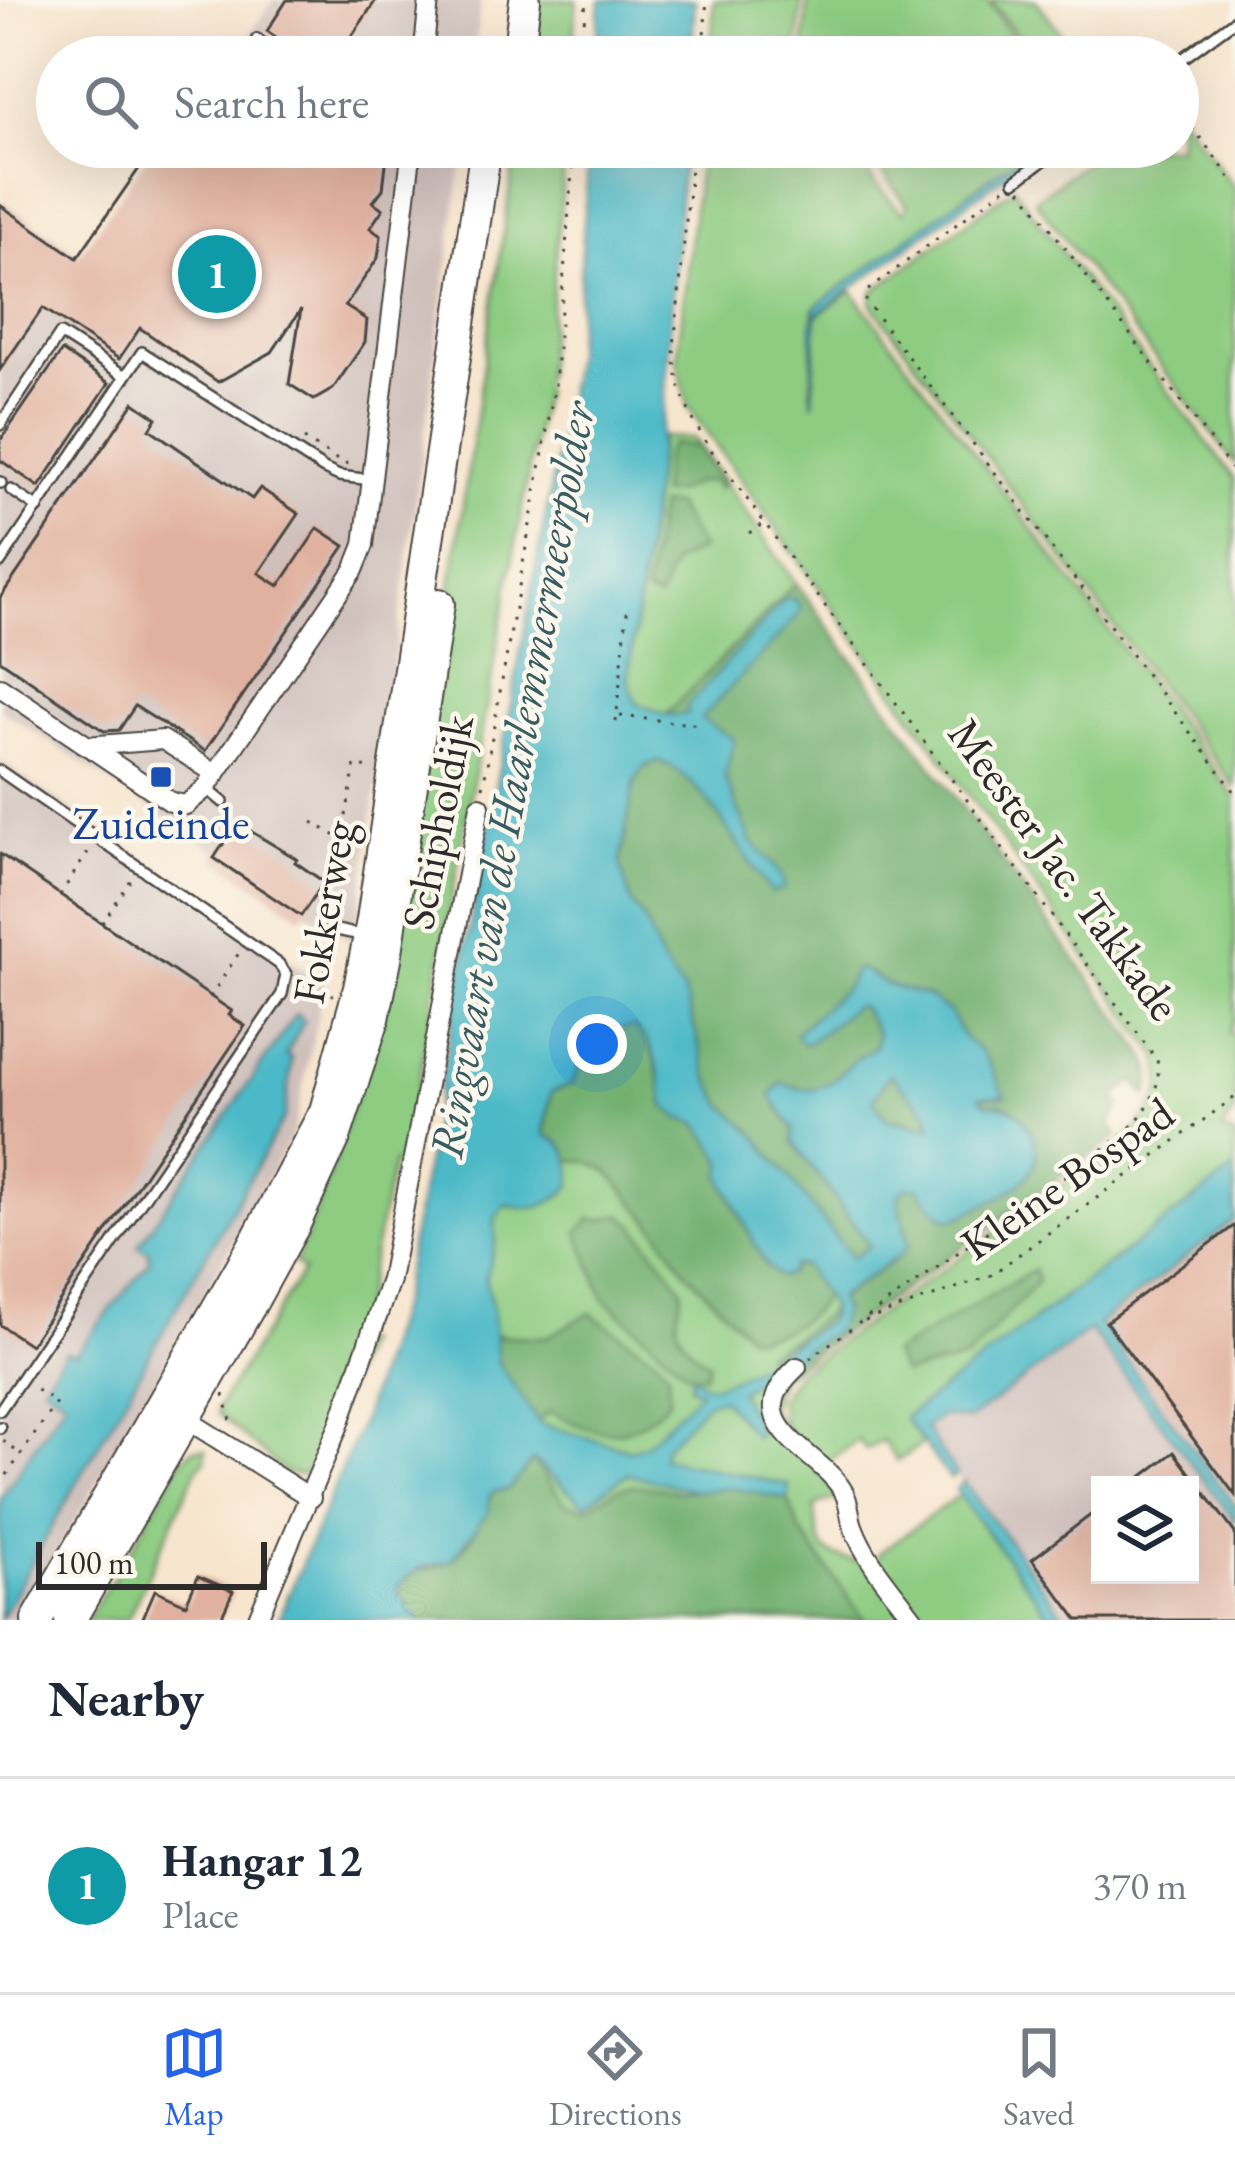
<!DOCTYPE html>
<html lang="en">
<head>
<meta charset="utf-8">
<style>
	:root { --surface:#fff; --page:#f6f6f7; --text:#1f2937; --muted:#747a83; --line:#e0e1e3; --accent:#2563eb }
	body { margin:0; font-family:"EB Garamond",serif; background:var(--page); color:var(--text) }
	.controls { position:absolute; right:36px; bottom:36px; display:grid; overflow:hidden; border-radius:0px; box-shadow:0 12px 48px #0002 }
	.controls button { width:108px; height:108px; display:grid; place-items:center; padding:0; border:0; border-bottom:3px solid var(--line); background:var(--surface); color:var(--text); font:60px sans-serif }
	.scale { position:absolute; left:36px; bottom:30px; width:231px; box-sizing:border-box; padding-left:12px; border:6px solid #2b2b2b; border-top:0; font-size:33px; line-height:42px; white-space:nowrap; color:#2b2b2b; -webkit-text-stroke:9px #fbf7ec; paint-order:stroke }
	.you { position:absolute; left:597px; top:1044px; width:42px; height:42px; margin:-30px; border:9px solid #fff; border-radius:50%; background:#1a73e8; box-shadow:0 0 0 18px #1a73e833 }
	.badge { display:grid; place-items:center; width:78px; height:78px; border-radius:50%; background:var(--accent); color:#fff; font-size:39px; font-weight:700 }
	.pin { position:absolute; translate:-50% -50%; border:6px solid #fff; box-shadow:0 3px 12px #0006 }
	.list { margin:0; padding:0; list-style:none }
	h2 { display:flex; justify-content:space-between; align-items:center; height:156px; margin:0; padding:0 48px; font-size:51px }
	h2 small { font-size:39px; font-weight:400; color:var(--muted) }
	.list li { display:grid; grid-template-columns:78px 1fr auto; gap:36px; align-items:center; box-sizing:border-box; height:216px; padding:0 48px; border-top:3px solid var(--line) }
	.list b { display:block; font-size:45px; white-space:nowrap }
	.list p { margin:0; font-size:39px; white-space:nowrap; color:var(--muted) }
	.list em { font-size:39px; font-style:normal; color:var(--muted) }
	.icon { flex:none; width:66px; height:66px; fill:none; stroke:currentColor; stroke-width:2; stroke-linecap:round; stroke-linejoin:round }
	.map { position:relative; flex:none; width:1235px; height:1620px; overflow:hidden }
	.search { position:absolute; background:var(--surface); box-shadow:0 12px 48px #0002; left:36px; right:36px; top:36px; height:132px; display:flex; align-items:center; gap:30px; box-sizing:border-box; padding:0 42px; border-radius:66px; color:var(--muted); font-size:45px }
	.sheet { height:372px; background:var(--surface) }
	nav { display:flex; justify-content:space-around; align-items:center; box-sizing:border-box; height:168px; border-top:3px solid var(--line); background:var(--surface); font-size:33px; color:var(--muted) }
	nav a { display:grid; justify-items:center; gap:6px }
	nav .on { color:var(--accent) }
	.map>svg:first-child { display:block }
</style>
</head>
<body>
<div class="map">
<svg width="1235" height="1620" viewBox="0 0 1235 1620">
	<rect width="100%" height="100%" fill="#fbf7ec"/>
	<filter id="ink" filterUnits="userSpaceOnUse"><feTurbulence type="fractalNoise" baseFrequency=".00833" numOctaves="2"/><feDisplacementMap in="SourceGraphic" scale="24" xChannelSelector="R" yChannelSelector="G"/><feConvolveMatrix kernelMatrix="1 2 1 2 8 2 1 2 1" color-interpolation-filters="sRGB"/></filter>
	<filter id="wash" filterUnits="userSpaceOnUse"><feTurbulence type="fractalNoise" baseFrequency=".004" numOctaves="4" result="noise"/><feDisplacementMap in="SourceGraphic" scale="48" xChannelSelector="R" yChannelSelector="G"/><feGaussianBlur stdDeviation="2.7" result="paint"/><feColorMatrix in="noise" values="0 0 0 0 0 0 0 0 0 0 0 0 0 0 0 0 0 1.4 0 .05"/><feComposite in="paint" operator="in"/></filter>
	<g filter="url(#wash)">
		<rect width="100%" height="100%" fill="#f7e5ce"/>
		<g fill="#d0c0bc" fill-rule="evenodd">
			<polygon points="274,0 481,0 474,57 234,57"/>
			<polygon points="171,147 464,147 355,943 0,709 0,200 90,262"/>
			<polygon points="0,761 324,984 294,1131 145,1401 17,1620 0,1620"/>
			<path d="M 1235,1198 L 1235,1620 L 1058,1620 L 921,1425 ZM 1100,1485 L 1190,1485 L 1190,1575 L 1100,1575 Z"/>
		</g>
		<g fill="#8ecc82" stroke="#5c7c56" stroke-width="3">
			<polygon points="534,0 577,0 572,57 527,57"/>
			<polygon points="714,0 802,0 796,57 711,57"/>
			<polygon points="808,0 986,0 1028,57 803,57"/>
			<polygon points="996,0 1036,0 1079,57 1034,57 992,3"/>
			<polygon points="1178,113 1235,188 1235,464 1035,200 1106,147 1178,147"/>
			<polygon points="516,147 566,147 543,392 404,1163 393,1163 355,1340 363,1343 313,1469 300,1475 286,1473 218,1414 217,1408 303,1270 295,1265 334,1163 394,970"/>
			<path d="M 701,147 L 854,147 L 873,182 L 903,213 L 908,206 L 864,147 L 1031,147 L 815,307 L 814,310 L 811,392 L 813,404 L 816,316 L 852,291 L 1235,797 L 1235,1017 L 1229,1033 L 1235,1035 L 1235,1111 L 1221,1130 L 1235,1136 L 1235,1169 L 905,1417 L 923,1444 L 897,1461 L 882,1440 L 866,1450 L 859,1440 L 824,1464 L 785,1429 L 779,1400 L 797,1372 L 1124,1142 C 1150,1114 1171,1094 1157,1055 L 688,407 L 677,359 Z"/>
			<polygon points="1014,188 1235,479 1235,787 871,303 873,291"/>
			<polygon points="661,437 693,438 796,583 666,715 636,703 628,678"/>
			<path d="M 551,1092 L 805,1266 L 836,1309 L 782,1376 L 770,1408 L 840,1499 L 821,1502 L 815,1507 C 818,1559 824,1552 866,1564 L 908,1620 L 385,1620 L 533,1460 L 654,1457 L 540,1424 L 517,1378 L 509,1338 L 493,1333 C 492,1322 485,1282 486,1275 C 489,1254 496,1239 495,1218 L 504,1206 L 514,1207 Z"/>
			<polygon points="193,1449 206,1449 205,1461 198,1467 127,1620 85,1620 119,1570 180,1463"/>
			<polygon points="959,1495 1053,1620 921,1620 877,1561 879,1553"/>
		</g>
		<g fill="#72b070" stroke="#4e6e4e" stroke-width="3">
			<path d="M 671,444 L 696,446 L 723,485 L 718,489 L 713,481 C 692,479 683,495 660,494 L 665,454 Z"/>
			<polygon points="659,505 675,505 701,549 673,563 659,599 645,594"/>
			<path d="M 796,583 L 1131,1034 C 1145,1056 1159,1071 1147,1096 L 1134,1081 L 1116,1096 L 1121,1105 L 1110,1124 L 1118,1136 L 782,1376 L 765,1353 L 795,1337 L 824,1316 L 834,1302 L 900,1256 L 906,1231 L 897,1207 L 898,1195 L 906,1187 L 919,1188 L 926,1199 L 948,1219 L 1008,1108 L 1000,1103 L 986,1105 L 979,1095 L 1005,1096 L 983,1053 L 964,1038 L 950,1013 L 929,997 L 885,984 L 870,973 L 851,976 L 848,985 L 799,1030 L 854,1006 L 862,1007 L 877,1034 L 875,1047 C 835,1066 834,1103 781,1083 L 777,1107 L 794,1129 L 793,1142 L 870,1247 L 852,1258 L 755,1134 L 722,1103 L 708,1076 L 684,992 L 662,963 L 644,920 L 631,902 L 620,863 L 635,780 L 645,766 L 658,761 C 704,775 740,856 772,892 L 780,872 L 751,841 L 725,777 L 733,739 C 708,727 695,712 666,715 Z"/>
			<path d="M 634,1026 C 654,1043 657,1069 663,1091 C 666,1100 676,1111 680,1118 L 698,1124 L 723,1161 L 722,1178 L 728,1192 L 766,1266 L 789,1274 L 792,1266 L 805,1266 L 825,1295 C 811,1319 778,1339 749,1336 L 687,1273 L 656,1228 L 608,1171 L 586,1161 L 570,1160 L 566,1150 L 545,1136 L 551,1092 L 572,1084 C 585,1052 596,1029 634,1026 Z"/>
			<polygon points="890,1074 928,1113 931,1128 901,1120 888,1120 873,1100"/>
			<path d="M 621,1214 L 635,1226 L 682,1288 C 683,1300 676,1310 677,1320 C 678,1338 695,1355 709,1362 L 705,1374 L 690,1375 L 604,1299 L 578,1232 L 591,1218 L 602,1220 Z"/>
			<polygon points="1034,1270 1038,1281 967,1359 903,1374 892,1354"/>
			<path d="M 590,1313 L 657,1359 L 668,1372 L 669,1399 C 631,1444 600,1437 551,1412 L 537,1421 L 497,1363 L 495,1336 L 547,1337 Z"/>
			<path d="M 533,1460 L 565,1503 L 586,1509 L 617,1489 L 634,1485 L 681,1492 L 730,1488 L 788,1499 L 799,1529 L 865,1620 L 421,1620 L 397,1594 L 398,1586 C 418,1562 428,1574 448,1562 C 473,1547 482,1514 493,1491 L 501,1491 Z"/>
		</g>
		<g fill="#4cb9c7" stroke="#3c7279" stroke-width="3" fill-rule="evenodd">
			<polygon points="600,0 695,0 691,57 596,57"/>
			<path d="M 589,147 L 683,147 L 665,399 L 628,678 L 636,703 L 666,715 L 688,714 L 687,706 L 785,599 L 796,599 L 801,607 L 797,617 L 701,719 L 734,739 L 725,777 L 751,841 L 780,872 L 785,888 L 772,893 C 741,856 704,775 658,761 L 645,766 L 635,781 L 620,863 L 631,902 L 644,920 L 662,963 L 684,992 L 708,1076 L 722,1103 L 755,1134 L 852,1258 L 870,1246 L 793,1142 L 793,1128 L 771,1096 L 781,1083 C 833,1104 836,1066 875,1047 L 877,1034 L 862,1007 L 855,1006 L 809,1043 L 803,1044 L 795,1034 L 848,985 L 854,970 L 862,969 L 885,984 L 929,997 L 950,1013 L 964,1038 L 983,1053 L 1006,1096 L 980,1097 L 986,1104 C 1002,1102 1017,1109 1026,1123 C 1062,1180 996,1197 956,1219 C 940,1219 927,1201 919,1188 L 906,1187 L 898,1196 L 908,1245 L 900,1255 L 838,1298 L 843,1311 L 835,1331 L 739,1391 L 759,1432 L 755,1437 L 721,1398 L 706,1403 L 664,1448 L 663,1458 L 789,1485 L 788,1499 L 730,1488 L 696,1491 L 627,1474 L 585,1505 L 533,1460 L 508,1490 L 493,1492 L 489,1497 L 489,1511 L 451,1561 L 419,1568 L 398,1586 L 398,1594 L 421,1620 L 278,1620 L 362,1421 L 400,1302 L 565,412 L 577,323 ZM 634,1027 C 658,1047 660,1077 665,1106 L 680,1118 L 699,1124 L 723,1161 L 722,1178 L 755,1244 L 767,1266 L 779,1277 L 789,1274 L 793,1265 L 804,1266 L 831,1307 L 828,1321 C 795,1340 741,1382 707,1386 L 692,1374 L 690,1386 L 700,1391 L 645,1445 L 631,1450 L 540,1424 L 498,1363 L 492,1305 L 485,1279 L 496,1242 L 495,1218 L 507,1204 C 532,1214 553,1205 571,1186 C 574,1164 569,1142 546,1136 L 544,1130 L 551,1092 L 572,1084 C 585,1053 597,1029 634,1027 ZM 890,1074 L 928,1113 L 931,1128 L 887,1120 L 873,1100 Z"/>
			<polygon points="1031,147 1043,147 817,314 813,404 812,324 815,307"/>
			<polygon points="296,1014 304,1021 286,1055 292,1058 285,1116 0,1619 0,1499 65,1400 43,1385 65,1351 75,1354 150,1261 148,1251 138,1246"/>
			<polygon points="1235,1169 1235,1220 1099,1324 1235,1506 1235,1521 1090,1330 969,1420 941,1416 925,1428 957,1475 950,1479 904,1418"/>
			<polygon points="964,1482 1068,1620 1053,1620 959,1495 956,1489"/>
		</g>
		<g id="blocks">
			<g fill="#e1b19f">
				<polygon points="287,0 376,0 338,57 328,57 298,37 290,47 267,31"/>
				<polygon points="154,147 388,147 383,189 373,202 383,209 370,228 381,236 378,258 345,306 367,320 365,342 333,389 314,400 289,384 301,309 272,352 218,382 140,328 119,359 43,308 0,370 0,205 77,258"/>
				<polygon points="62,351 109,383 39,487 0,460 0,441"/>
				<polygon points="134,402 157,418 150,429 252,499 260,488 299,514 259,573 279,586 318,528 345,546 205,751 135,706 119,730 104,731 0,660 0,598"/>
				<polygon points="237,823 297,859 295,862 324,882 301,916 214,858"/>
				<polygon points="0,854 232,1011 229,1015 245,1026 30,1345 0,1325"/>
				<polygon points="1235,1225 1235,1495 1106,1322"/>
				<polygon points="1174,1452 1235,1533 1235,1620 1078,1620 1032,1559 1100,1508 1100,1575 1190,1575 1190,1485 1131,1485"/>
				<polygon points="198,1576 233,1591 220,1620 142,1620 155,1590 186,1604"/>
			</g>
		</g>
	</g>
	<g filter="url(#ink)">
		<use href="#blocks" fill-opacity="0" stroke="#4a4743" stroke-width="3"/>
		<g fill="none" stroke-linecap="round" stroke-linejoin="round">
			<g stroke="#4a4743" stroke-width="14">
				<g id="service">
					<polyline points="257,39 279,57"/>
					<polyline points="1178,62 1235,20"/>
					<polyline points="1015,181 1062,147"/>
					<polyline points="0,425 60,334 125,376"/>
					<polyline points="0,482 1,483"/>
					<polyline points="11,490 38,508"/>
					<polyline points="0,563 142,352 324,469 339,476 372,480"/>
					<polyline points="0,771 279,964 286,974 282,994 0,1410"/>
					<polyline points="206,788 223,802"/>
					<polyline points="331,929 361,935"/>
					<polyline points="0,1427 0,1428"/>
				</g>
			</g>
			<g stroke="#4a4743" stroke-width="22">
				<g id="minor">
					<polyline points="423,57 429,0"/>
					<polyline points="0,687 171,802 186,805 206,788 354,570 364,545 412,147"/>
					<polyline points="86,746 163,740 216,774"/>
					<path d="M 797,1367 C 733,1426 819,1449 843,1491 C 850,1502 849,1515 853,1526 C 865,1560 894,1592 915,1620"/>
					<polyline points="178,1414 311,1498"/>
					<polyline points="257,1620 339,1425 390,1280 480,806"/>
				</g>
			</g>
			<g stroke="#4a4743" stroke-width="34">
				<g id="primary">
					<polyline points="518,57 525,0"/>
					<polyline points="37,1620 252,1248 325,1111 359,988 372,920 486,147"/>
					<polyline points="70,1620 254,1299 295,1224 335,1137 374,1019 386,959 439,604"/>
				</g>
			</g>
			<g stroke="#4a4743" stroke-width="3" stroke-dasharray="3 9" stroke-linecap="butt">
				<polyline points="581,57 586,0"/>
				<polyline points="702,57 707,0"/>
				<polyline points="1178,108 1235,184"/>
				<path d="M 693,147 L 674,347 C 675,388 688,413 709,447 L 1157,1060 C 1163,1091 1145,1113 1123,1135 L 810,1358"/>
				<polyline points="1005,188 867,291 866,301 1235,792"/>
				<polyline points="1021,189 1235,474"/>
				<polyline points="304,439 344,464 355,461"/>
				<polyline points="749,533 763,524"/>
				<polyline points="620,716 701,725"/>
				<polyline points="616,722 628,603"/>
				<polyline points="483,787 555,385 574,147"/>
				<polyline points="312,822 334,835 346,816 355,765 372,769"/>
				<polyline points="60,895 92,846"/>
				<polyline points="102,923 131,880"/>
				<polyline points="332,945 321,993 334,995"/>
				<polyline points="294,985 302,989 296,998"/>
				<polyline points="210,997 239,953"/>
				<polyline points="865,1321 991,1275 1235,1097"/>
				<polyline points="224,1394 232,1425"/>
				<polyline points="3,1441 19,1453"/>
				<polyline points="0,1485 56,1403 32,1387"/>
			</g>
			<use href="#service" stroke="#fff" stroke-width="9"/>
			<use href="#minor" stroke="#fff" stroke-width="18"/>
			<use href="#primary" stroke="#fff" stroke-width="30"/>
		</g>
	</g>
	<rect fill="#1a4fb4" stroke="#fbf7ec" stroke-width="4.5" x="149" y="765" width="24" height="24" rx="6"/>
	<g text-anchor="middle" stroke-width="9" stroke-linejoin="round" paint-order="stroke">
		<g font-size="45" fill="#2b2b2b" stroke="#fbf7ec">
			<text transform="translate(437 822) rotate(-79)" y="16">Schipholdijk</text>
			<text transform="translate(1065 869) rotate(54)" y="16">Meester Jac. Takkade</text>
			<text transform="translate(323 912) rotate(-80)" y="16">Fokkerweg</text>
			<text transform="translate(1067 1178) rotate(-35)" y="16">Kleine Bospad</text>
		</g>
		<g font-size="45" fill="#164399" stroke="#fbf7ec">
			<text x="161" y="839">Zuideinde</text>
		</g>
		<g font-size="48" font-style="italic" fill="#375d62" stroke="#fbf7ec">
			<text transform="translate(511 780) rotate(-80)" y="17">Ringvaart van de Haarlemmermeerpolder</text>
		</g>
	</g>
</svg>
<div class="controls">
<button><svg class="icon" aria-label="layers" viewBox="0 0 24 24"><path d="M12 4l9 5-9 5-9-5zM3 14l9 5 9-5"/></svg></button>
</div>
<div class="scale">100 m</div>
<div class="you"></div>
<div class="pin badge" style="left:217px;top:274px;background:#0f9aa8">1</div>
<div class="search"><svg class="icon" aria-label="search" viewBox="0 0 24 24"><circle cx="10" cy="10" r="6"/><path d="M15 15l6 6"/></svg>Search here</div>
</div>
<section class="sheet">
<h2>Nearby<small></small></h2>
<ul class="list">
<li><span class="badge" style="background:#0f9aa8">1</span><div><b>Hangar 12</b><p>Place</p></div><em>370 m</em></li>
</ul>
</section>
<nav>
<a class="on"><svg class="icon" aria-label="map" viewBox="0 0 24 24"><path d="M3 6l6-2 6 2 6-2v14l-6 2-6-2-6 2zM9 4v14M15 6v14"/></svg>Map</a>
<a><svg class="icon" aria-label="directions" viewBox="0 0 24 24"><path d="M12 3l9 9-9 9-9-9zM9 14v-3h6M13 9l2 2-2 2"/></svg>Directions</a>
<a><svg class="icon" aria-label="saved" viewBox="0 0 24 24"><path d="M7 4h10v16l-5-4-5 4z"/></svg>Saved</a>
</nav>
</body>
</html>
